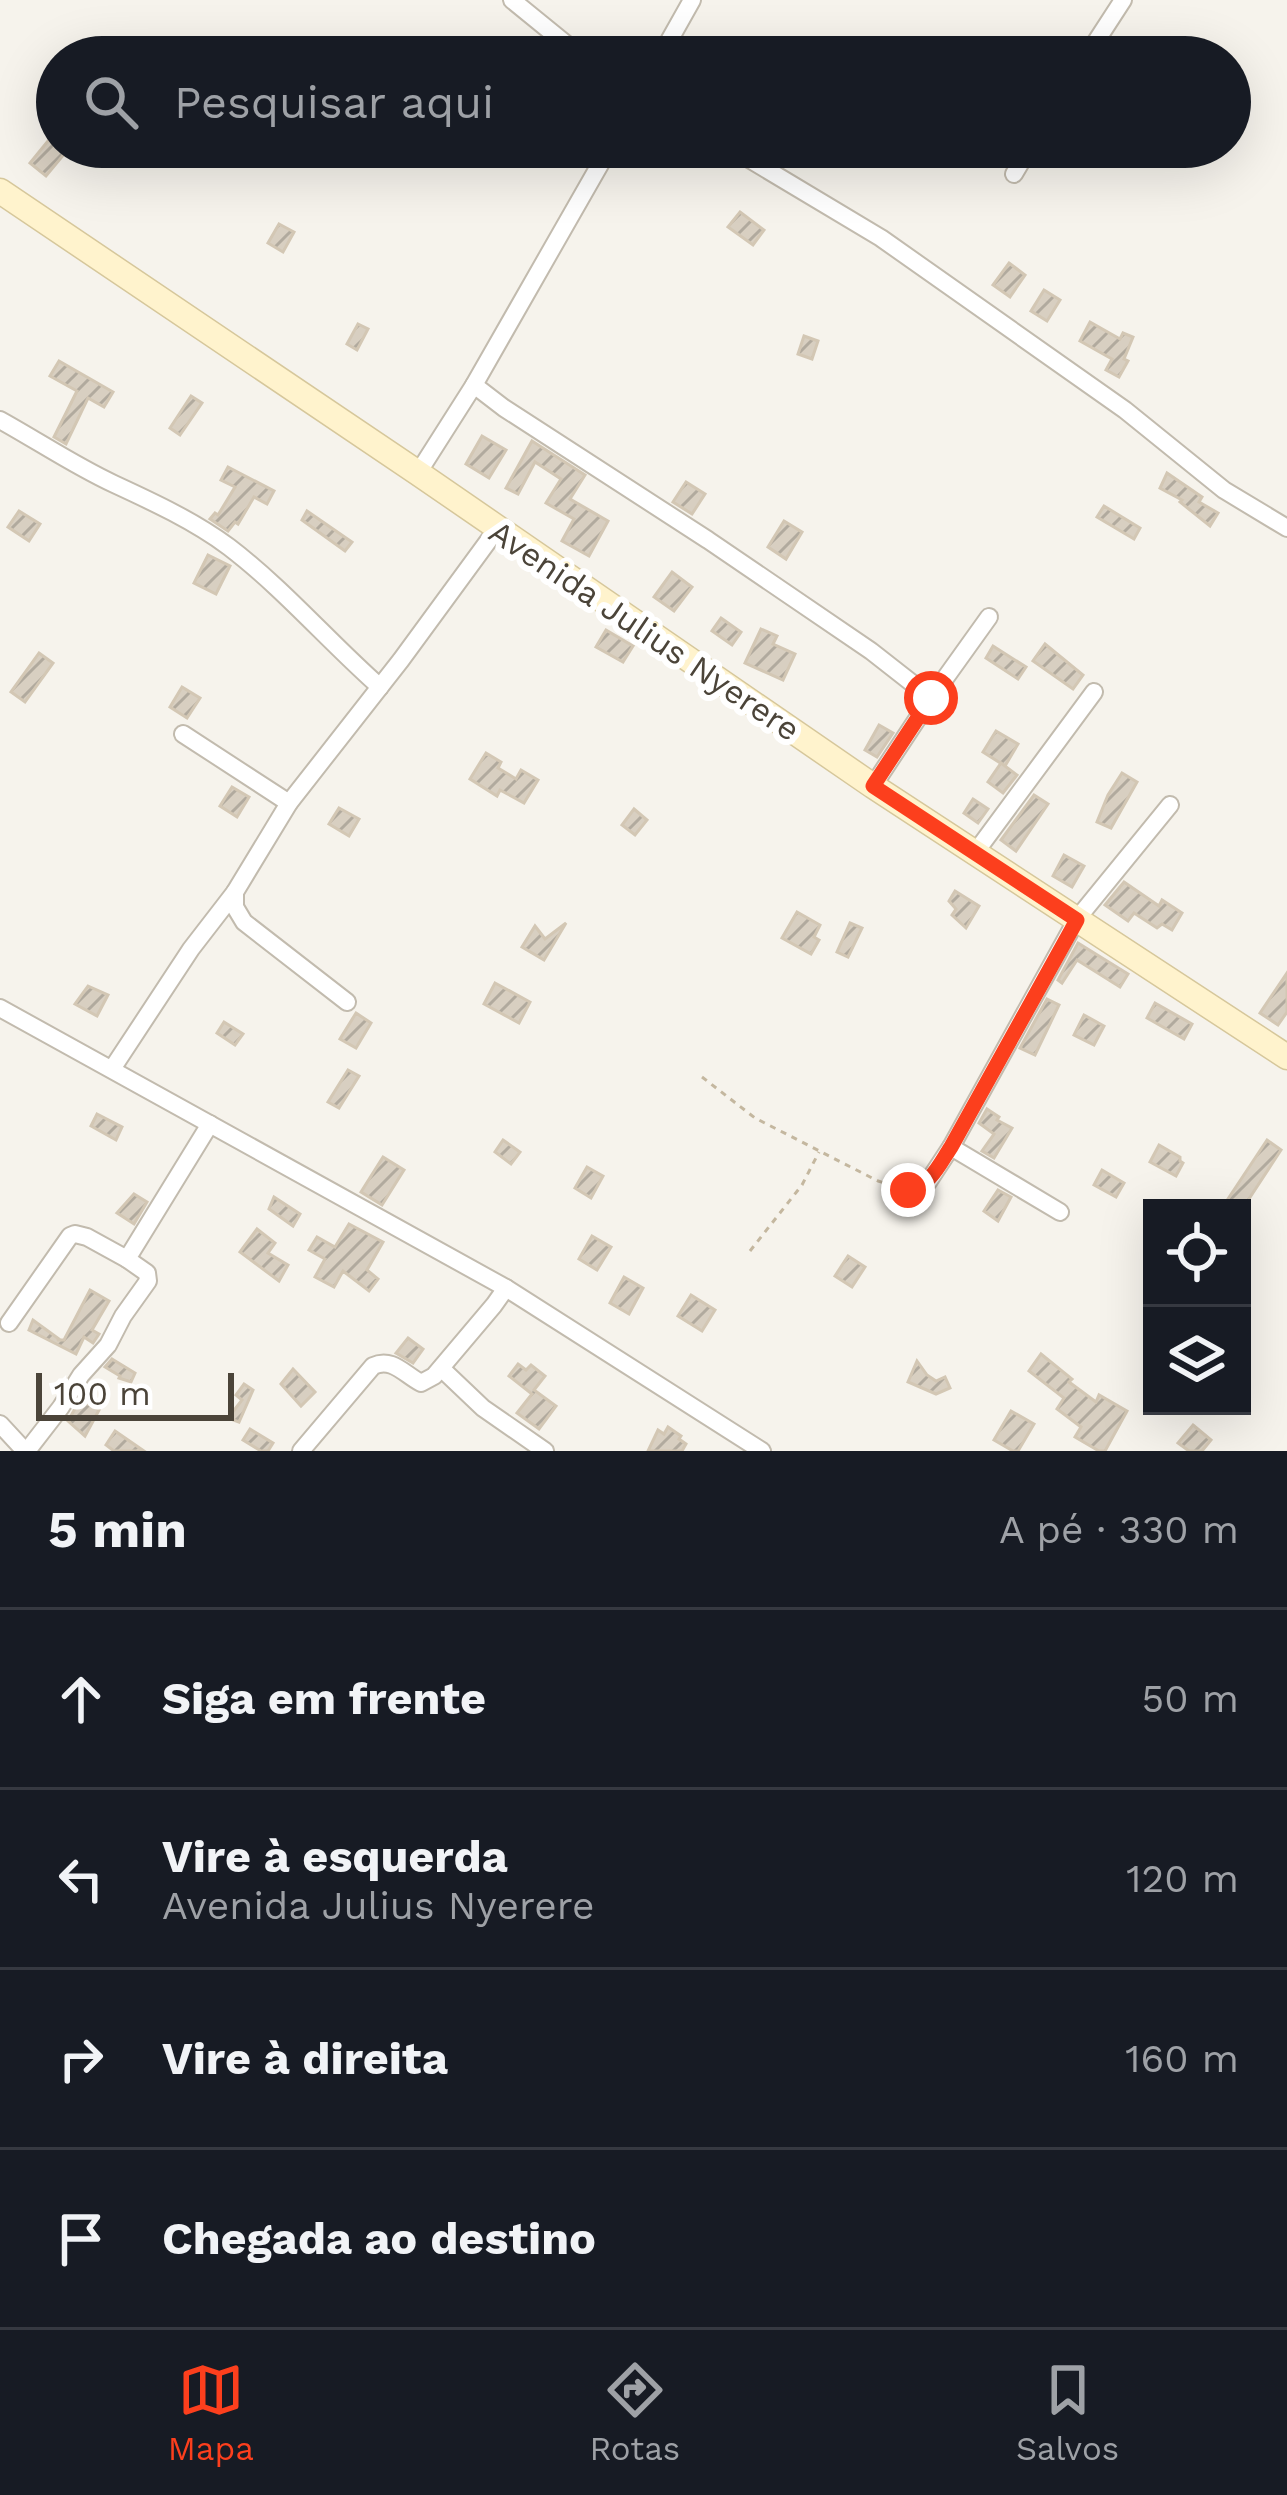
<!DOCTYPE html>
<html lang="pt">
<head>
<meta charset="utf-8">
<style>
	:root { --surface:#171b24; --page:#242831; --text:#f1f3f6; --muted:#9ea1a6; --line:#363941; --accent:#fc3f1d }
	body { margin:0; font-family:"Work Sans",sans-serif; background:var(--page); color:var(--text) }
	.controls { position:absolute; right:36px; bottom:36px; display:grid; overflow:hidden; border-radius:0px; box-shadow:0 12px 48px #0002 }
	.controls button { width:108px; height:108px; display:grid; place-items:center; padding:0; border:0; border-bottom:3px solid var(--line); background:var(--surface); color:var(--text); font:60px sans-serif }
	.scale { position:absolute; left:36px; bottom:30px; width:198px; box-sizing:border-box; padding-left:12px; border:6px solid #4b4439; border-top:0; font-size:33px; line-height:42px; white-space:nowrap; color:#4b4439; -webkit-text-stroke:9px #fff; paint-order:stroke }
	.stop { position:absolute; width:36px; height:36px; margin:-27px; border:9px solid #fc3f1d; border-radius:50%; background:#fff }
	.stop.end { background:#fc3f1d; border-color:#fff; box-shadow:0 3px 12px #0008 }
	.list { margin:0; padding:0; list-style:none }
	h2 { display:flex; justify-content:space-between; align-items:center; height:156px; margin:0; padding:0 48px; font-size:51px }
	h2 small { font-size:39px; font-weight:400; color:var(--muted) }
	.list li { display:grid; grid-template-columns:78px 1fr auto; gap:36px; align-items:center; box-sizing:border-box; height:180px; padding:0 48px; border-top:3px solid var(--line) }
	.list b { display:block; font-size:45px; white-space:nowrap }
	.list p { margin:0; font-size:39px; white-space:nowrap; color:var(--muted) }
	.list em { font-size:39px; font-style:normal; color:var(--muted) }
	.icon { flex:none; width:66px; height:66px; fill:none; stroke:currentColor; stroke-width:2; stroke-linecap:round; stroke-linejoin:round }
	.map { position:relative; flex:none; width:1287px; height:1451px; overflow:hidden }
	.search { position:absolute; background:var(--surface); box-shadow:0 12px 48px #0002; left:36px; right:36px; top:36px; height:132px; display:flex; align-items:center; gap:30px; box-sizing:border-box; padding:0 42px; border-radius:66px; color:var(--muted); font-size:45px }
	.sheet { height:876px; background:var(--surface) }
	nav { display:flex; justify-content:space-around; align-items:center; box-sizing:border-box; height:168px; border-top:3px solid var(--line); background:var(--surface); font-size:33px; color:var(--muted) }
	nav a { display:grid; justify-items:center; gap:6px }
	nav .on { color:var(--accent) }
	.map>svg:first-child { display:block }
</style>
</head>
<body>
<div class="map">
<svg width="1287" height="1451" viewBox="0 0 1287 1451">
	<defs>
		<pattern id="building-hatch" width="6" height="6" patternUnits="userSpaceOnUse" patternTransform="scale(3)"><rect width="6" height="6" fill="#d8cfc1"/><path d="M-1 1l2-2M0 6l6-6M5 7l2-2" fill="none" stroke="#b1aa9e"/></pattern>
	</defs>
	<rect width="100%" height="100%" fill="#f6f3ec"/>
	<g fill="url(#building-hatch)" stroke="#d3c7b4" stroke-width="3">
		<polygon points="57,130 57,147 70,147 46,176 30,163"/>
		<polygon points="740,212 764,230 753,245 728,227"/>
		<polygon points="279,224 294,232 283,252 268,243"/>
		<polygon points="1009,263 1025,275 1010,297 993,285"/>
		<polygon points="1044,290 1060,300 1047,321 1031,311"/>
		<polygon points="1090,322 1120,339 1123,333 1133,337 1124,359 1128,361 1119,377 1106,370 1112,359 1080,341"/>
		<polygon points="358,324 368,329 357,350 347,344"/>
		<polygon points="804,336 818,341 812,359 798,354"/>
		<polygon points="59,361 113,392 104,407 88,398 66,444 54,437 77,391 50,376"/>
		<polygon points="191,396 202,403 180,435 170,428"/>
		<polygon points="482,436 506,450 489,478 466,464"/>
		<polygon points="532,441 585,475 570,499 608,521 589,556 562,541 574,519 546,503 561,479 535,462 518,494 506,488"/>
		<polygon points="228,467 274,491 267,504 254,497 238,524 235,522 228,531 210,519 215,513 218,515 235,487 221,480"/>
		<polygon points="1167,473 1202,497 1199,502 1218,513 1210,526 1180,502 1182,500 1160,488"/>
		<polygon points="686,482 705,494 692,514 673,502"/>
		<polygon points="1104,506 1140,528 1134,539 1097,517"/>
		<polygon points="19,511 40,524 29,541 8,527"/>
		<polygon points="307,511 352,542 345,551 302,520"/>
		<polygon points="784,521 802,532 786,559 768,547"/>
		<polygon points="208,555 230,566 216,594 194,583"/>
		<polygon points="672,572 692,587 674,611 654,597"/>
		<polygon points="721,618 741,632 732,645 712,631"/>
		<polygon points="761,629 777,636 773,644 795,654 783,680 745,663"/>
		<polygon points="606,630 633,646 623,662 596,647"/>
		<polygon points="1045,644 1083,675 1073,689 1033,661"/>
		<polygon points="993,646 1026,667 1018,679 986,658"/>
		<polygon points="39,653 53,663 25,702 11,692"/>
		<polygon points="182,687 200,698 187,718 170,707"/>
		<polygon points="879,725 893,733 877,757 865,750"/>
		<polygon points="996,731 1018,744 1005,766 983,752"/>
		<polygon points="486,753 501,762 498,768 516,779 521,770 538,780 524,803 500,790 497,796 470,779"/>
		<polygon points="1001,763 1017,775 1003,793 988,782"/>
		<polygon points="1122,773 1137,782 1111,828 1097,822 1108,795"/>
		<polygon points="232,787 249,797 237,817 220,806"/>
		<polygon points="1034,795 1048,804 1016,851 1001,840"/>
		<polygon points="973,799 988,809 978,823 964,813"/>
		<polygon points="339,808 359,819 349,836 329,824"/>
		<polygon points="634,809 647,820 635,835 622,825"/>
		<polygon points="1064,855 1084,866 1072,887 1053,876"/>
		<polygon points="1124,882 1159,906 1162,900 1182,913 1172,930 1162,924 1157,928 1134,913 1128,921 1105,905"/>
		<polygon points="955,891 979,906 966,928 952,915 956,909 949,901"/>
		<polygon points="797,912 820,925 814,937 819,940 811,954 782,938"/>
		<polygon points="566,923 544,960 522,947 535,926 545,939"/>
		<polygon points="850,923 862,928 848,957 837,952"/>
		<polygon points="1078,943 1128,974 1120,987 1077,960 1062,983 1058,980"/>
		<polygon points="1287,973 1287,1012 1278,1025 1260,1013"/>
		<polygon points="495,983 530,1002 519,1023 484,1004"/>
		<polygon points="88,986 108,995 97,1016 75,1004"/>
		<polygon points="1047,999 1059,1005 1035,1055 1020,1048"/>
		<polygon points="1155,1003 1192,1024 1184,1039 1147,1018"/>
		<polygon points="356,1013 371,1023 356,1048 340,1039"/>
		<polygon points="1084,1015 1104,1026 1094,1045 1074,1035"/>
		<polygon points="224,1022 243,1034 235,1045 217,1033"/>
		<polygon points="348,1070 359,1076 339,1108 328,1102"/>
		<polygon points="987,1109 999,1117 997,1120 1012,1128 994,1158 982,1151 994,1134 979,1123"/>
		<polygon points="97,1114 122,1127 116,1140 91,1126"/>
		<polygon points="503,1140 520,1152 511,1164 495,1152"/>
		<polygon points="1267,1140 1281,1150 1243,1208 1222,1208"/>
		<polygon points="1159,1145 1180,1157 1180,1161 1183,1163 1176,1176 1150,1162"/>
		<polygon points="383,1157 404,1170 382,1205 361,1192"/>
		<polygon points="587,1167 603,1176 591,1198 575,1188"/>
		<polygon points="1102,1170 1124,1183 1116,1197 1094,1185"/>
		<polygon points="998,1190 1011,1197 998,1221 984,1211"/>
		<polygon points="134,1194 147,1202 134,1224 117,1213"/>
		<polygon points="274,1197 300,1214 293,1226 269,1209"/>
		<polygon points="349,1224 383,1242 367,1270 378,1279 369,1291 343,1271 334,1287 315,1277 325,1259 309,1250 317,1237 335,1247"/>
		<polygon points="257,1229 275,1243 268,1253 288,1265 279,1281 240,1252"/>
		<polygon points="592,1236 611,1247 597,1270 579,1259"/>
		<polygon points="848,1256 865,1267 852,1287 835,1276"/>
		<polygon points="624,1277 643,1288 629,1314 610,1303"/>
		<polygon points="90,1290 109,1301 92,1330 99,1334 93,1343 84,1337 76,1354 29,1330 33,1320 59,1339 57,1340 64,1340"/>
		<polygon points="691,1295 715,1310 702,1331 678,1316"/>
		<polygon points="408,1338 423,1349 413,1363 396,1353"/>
		<polygon points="1041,1354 1072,1379 1069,1382 1096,1402 1099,1395 1127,1411 1105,1451 1099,1451 1075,1437 1081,1427 1057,1409 1064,1398 1029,1371"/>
		<polygon points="112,1359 135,1373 131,1382 119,1378 120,1376 105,1367"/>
		<polygon points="917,1361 927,1375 936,1381 945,1377 950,1388 936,1394 908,1382"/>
		<polygon points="518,1364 526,1370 531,1365 545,1376 534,1390 556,1406 539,1429 517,1413 532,1394 509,1376"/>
		<polygon points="293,1369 315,1392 301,1406 281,1384"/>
		<polygon points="244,1384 253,1390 239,1422 228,1418 242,1400 236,1395"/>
		<polygon points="80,1400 99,1410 85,1436 68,1421"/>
		<polygon points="1011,1411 1034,1424 1018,1451 1013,1451 994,1440"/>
		<polygon points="1193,1425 1211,1440 1202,1451 1189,1451 1178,1443"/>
		<polygon points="668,1427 681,1436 679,1439 686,1444 682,1451 648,1451 658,1430 664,1434"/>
		<polygon points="250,1429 273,1443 268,1451 261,1451 243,1440"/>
		<polygon points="115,1431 144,1451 114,1451 106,1445"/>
	</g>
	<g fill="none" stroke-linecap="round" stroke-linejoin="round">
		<g stroke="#c2bbae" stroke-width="20">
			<g id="street">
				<polyline points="512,0 582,57"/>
				<polyline points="660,57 692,0"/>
				<polyline points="1086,57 1123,0"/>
				<polyline points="729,147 881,238 1125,410 1224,490 1287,528"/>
				<polyline points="1014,174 1030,147"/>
				<polyline points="474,385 504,408 708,540 871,651 931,698 873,786"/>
				<path d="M 0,420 C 38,441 75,466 114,484 C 153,502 194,521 229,547 C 284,589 328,641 380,687"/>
				<polyline points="418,473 474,385 610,147"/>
				<polyline points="931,698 989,617"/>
				<polyline points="183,734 289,803"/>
				<polyline points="975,853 1094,692"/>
				<polyline points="347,1002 244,922 235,907 235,892 289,803 401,660 497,529"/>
				<polyline points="0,1008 506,1288 762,1451"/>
				<polyline points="112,1069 191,949 235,892"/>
				<polyline points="951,1147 1060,1212"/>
				<polyline points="920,1188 928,1182 951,1147 1077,919 1170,805"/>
				<polyline points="9,1323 70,1236 75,1234 87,1237 127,1259"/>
				<polyline points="442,1369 483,1408 545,1451"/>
				<polyline points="0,1424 25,1451"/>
				<polyline points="27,1451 61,1407 81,1375 108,1345 123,1316 148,1281 147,1273 127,1259 210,1124"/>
				<path d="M 301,1451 L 373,1366 C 392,1357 404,1374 421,1383 L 434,1376 L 494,1305 L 506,1288"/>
			</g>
		</g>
		<g stroke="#d6c79b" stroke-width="27">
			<polyline id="secondary" points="0,191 418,473 873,786 1287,1057"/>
		</g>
		<g stroke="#c4b79f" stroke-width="3" stroke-dasharray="6 6" stroke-linecap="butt">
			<polyline points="702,1077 755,1118 878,1181 907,1190"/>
			<polyline points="750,1251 802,1185 819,1152"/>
		</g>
		<use href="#street" stroke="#fff" stroke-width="16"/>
		<use href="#secondary" stroke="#fff3cd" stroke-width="24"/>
	</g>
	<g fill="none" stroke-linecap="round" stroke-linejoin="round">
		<path stroke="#fc3f1d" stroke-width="15" d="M 908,1190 C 931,1185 939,1165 951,1147 L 1077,920 L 873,786 L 931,698"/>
	</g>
	<g text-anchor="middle" stroke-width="12" stroke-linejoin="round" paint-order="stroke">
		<g font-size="33" fill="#4b4439" stroke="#fff">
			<text transform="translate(645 630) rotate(34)" y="12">Avenida Julius Nyerere</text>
		</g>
	</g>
</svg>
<div class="controls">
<button><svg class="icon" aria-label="locate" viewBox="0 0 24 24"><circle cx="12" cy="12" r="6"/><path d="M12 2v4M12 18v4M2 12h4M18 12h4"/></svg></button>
<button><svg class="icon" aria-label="layers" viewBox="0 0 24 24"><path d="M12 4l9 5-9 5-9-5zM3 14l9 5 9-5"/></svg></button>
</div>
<div class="scale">100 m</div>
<div class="stop" style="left:931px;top:698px"></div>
<div class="stop end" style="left:908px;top:1190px"></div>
<div class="search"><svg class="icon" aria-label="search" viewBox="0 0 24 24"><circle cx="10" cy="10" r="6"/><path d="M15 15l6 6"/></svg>Pesquisar aqui</div>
</div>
<section class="sheet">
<h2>5 min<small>A pé · 330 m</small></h2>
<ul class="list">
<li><svg class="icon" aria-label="ahead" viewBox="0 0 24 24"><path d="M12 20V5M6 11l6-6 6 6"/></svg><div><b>Siga em frente</b></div><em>50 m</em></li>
<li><svg class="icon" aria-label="left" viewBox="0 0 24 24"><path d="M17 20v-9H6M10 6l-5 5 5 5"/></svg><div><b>Vire à esquerda</b><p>Avenida Julius Nyerere</p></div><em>120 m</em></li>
<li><svg class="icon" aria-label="right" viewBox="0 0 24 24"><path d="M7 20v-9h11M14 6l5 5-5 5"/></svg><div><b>Vire à direita</b></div><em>160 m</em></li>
<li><svg class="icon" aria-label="arrive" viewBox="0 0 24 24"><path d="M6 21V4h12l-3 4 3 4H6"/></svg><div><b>Chegada ao destino</b></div></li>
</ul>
</section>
<nav>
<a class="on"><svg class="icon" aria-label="map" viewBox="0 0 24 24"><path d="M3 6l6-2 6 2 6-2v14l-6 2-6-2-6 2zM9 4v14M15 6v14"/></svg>Mapa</a>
<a><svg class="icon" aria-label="directions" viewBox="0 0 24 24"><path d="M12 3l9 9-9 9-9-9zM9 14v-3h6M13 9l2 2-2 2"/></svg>Rotas</a>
<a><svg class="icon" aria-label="saved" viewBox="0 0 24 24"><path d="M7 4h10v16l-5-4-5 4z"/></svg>Salvos</a>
</nav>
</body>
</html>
